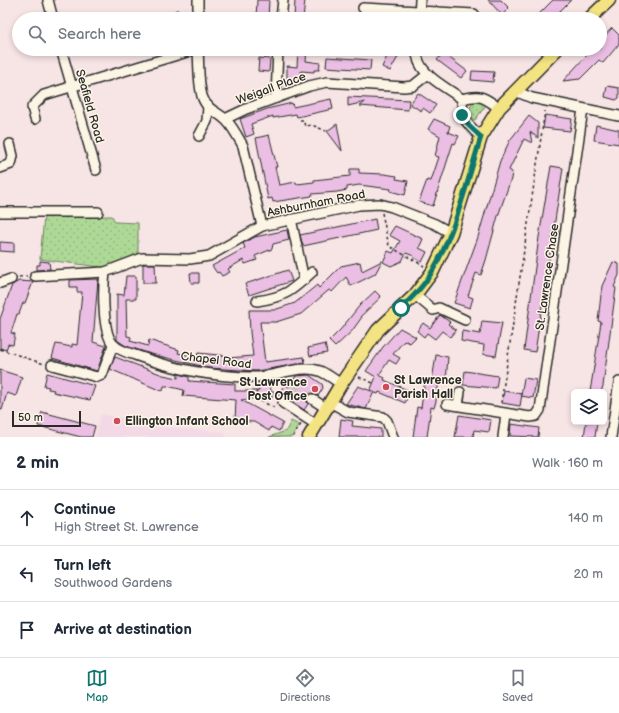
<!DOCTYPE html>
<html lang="en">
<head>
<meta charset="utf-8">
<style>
	:root { --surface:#fff; --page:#f2f2f3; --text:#1f2937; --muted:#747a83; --line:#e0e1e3; --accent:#0f766e }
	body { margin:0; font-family:"Balsamiq Sans",sans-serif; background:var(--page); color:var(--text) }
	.controls { position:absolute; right:12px; bottom:12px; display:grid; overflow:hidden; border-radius:6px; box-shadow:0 2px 6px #0003 }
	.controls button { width:36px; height:36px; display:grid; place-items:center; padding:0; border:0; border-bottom:1px solid var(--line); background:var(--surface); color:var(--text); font:20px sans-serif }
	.scale { position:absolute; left:12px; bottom:10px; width:69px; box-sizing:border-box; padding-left:4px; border:2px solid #2b2b2b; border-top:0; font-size:11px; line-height:14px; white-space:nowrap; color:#2b2b2b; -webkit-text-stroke:3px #fcf5e5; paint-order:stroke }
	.stop { position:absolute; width:12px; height:12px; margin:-9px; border:3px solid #0f766e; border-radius:50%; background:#fff }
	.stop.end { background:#0f766e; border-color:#fff; box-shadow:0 1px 4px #0008 }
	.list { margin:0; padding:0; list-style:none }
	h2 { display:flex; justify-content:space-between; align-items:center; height:52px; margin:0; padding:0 16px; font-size:17px }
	h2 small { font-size:13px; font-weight:400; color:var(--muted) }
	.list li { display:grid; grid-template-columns:26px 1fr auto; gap:12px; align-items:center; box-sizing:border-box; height:56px; padding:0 16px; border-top:1px solid var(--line) }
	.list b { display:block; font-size:15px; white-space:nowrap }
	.list p { margin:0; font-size:13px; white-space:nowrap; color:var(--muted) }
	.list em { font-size:13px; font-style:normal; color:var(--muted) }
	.icon { flex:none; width:22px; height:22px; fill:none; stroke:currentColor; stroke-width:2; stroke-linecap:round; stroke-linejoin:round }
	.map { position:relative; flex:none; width:619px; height:437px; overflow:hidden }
	.search { position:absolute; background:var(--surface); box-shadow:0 2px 6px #0003; left:12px; right:12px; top:12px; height:44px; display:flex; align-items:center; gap:10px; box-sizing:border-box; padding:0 14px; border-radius:22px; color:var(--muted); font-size:15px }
	.sheet { height:220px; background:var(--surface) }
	nav { display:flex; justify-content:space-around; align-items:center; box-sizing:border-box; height:56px; border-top:1px solid var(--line); background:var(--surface); font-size:11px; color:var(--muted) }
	nav a { display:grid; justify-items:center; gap:2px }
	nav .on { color:var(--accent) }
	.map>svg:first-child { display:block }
</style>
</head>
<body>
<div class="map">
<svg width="619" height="437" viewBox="0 0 619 437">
	<defs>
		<pattern id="grass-dots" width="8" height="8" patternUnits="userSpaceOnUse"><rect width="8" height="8" fill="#aed895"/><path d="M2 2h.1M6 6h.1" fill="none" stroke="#96ba81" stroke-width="1.8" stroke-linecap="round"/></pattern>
	</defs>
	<rect width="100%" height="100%" fill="#f7e4e5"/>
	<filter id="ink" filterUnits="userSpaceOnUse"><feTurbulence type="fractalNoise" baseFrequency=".025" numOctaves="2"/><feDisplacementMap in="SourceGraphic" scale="8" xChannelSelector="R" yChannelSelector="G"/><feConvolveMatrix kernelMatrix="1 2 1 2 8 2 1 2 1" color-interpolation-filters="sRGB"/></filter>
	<g filter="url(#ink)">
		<polygon fill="#f3d9e5" points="101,414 171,428 224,432 226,437 95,437"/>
		<g fill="url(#grass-dots)" stroke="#6c8260">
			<polygon points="474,101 483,101 486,105 475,120 471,118 468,111"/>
			<polygon points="112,216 115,222 138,223 138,256 107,268 40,259 44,217"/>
		</g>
		<polygon fill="#aed895" stroke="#6c8260" points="291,421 299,425 292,437 269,437 286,431"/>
		<g fill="#ebbee4" stroke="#2b2b2b">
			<polygon points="257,0 269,0 268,19 256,19"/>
			<polygon points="295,0 305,0 303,19 294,19"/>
			<polygon points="488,0 501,0 509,8 502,15"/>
			<polygon points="553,0 571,0 552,19 534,19"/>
			<polygon points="612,28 619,35 619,44 609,56 603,63 599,60 580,79 563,81 585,57 594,49 600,49 600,41"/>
			<polygon points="298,49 307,49 306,61 320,63 319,70 314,70 314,72 301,71 299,81 287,80 287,66 297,67"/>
			<polygon points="389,52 398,57 390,71 382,67"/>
			<polygon points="443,53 467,71 461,78 437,60"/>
			<polygon points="327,57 371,60 370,70 326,67"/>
			<polygon points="259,58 270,59 269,72 258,71"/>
			<polygon points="472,71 494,72 493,82 471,80"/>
			<polygon points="607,86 619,88 619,98 616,100 605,97"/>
			<polygon points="418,93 436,105 430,113 423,108 421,111 410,104"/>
			<polygon points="348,97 409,100 408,110 360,106 365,102 348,106"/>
			<polygon points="331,99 333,109 297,117 296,114 273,118 273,116 251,124 254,134 246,137 240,119 267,109 292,103 293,107"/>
			<polygon points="545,115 572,119 570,131 543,128"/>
			<polygon points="529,116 538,123 538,138 530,132 532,143 524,139 509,170 512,172 511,179 498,216 486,260 481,275 476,273 468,296 473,298 470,308 454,303 478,237 500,161 510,140"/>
			<polygon points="434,119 450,126 448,132 459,136 455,144 453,143 433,206 419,202 427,180 431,181 439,157 435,156 440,136 428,129"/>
			<polygon points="337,124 342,151 327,131"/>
			<polygon points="596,125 619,130 619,144 594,140"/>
			<polygon points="269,135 277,167 275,167 279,185 296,182 297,184 314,182 314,180 350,176 350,169 359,169 359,173 384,174 397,176 396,179 408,181 405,195 390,191 391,189 359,185 347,187 347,190 337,192 312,194 312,196 273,202 272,198 268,199 256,138"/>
			<polygon points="551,166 563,168 535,352 524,350 539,237"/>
			<polygon points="375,219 377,230 303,246 300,235"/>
			<polygon points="395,226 423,239 419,248 427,252 422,262 413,257 414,256 406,253 402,261 391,266 383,262 388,251 393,253 400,241 389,235"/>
			<polygon points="287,230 289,240 273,244 272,249 255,256 257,260 245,264 243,260 228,269 230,272 222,276 219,272 217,273 212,266 245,248 243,243 255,237"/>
			<polygon points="0,242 14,243 14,252 0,251"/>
			<polygon points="40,261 49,262 50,269 37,270 37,265 40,265"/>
			<polygon points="382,261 375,274 351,286 346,277 332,292 329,290 301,314 276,322 260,322 265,362 304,357 305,363 256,371 209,368 151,354 126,346 117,340 117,294 124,295 126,276 136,276 136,299 126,299 127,336 131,337 130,341 148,346 149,340 179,350 178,353 187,355 197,356 198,353 229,356 228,358 253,356 250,332 249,310 274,310 295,303 317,285 319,288 341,266 360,262 362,271"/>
			<polygon points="613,262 619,264 619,275 614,287 616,288 603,386 601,392 590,392 601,322 598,321 602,286"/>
			<polygon points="143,264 155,264 156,283 143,283"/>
			<polygon points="288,270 292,281 249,295 245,284"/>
			<polygon points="190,273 199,273 199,283 191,283"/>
			<polygon points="98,279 93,342 106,346 97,371 52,358 56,344 72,347 72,344 77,345 82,292 77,292 77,287 70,287 70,280"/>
			<polygon points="19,281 33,282 25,303 23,303 19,314 17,314 11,333 15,334 13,345 8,344 6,350 0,348 0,319 12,285"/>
			<polygon points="375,291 381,297 361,316 362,317 352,331 335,347 329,341 341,329 360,305"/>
			<polygon points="440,315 450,322 448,324 456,330 450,337 442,331 435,339 427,333 424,337 417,331 423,323 430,328"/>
			<polygon points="482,321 502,323 496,356 483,354 484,345 461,341 462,331 480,334"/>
			<polygon points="400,328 416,337 410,343 406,341 403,342 393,354 400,358 396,364 389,360 379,375 385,378 384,380 410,391 405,403 379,392 378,394 370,391 376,377 366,371 383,347"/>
			<polygon points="325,344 327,353 310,356 308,348"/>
			<polygon points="436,355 448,357 446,382 439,381 436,401 434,408 431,407 427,437 413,437 417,407 421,408 425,380 432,381"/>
			<polygon points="115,357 163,375 178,378 178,374 189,377 189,381 235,384 235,391 259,391 258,383 270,381 271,392 274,392 275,396 241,400 283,423 279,431 271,427 269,431 254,422 235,421 236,400 183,396 184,390 167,386 164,386 163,391 159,390 110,369"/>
			<polygon points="0,370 22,377 16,396 7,393 2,410 0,409"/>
			<polygon points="465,371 498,376 496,388 463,385"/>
			<polygon points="47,373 95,386 90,400 53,392 54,390 48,389 49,387 44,386"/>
			<polygon points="309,375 322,384 323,388 318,396 312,393 307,395 306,399 308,404 304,410 291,401 288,394 278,395 285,384 289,387 296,376"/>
			<polygon points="524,378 536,380 533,398 521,396"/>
			<polygon points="358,386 374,392 366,409 346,404"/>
			<polygon points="504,391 522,394 520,406 502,403"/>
			<polygon points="42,412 95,426 92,437 81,437 38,426"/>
			<polygon points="459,415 491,420 489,432 474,430 473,437 455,437"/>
			<polygon points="341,419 353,421 352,426 381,429 381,437 339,437"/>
			<polygon points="586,422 597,422 595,437 584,437"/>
			<polygon points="511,424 539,428 538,437 510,436"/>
		</g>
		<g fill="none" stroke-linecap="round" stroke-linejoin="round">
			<polyline stroke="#cebfc0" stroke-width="9" stroke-dasharray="9 4.5" stroke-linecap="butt" points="285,399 294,386 312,399"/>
			<g stroke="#2b2b2b" stroke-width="12">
				<g id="minor">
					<polyline points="48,0 53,19"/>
					<polyline points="198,0 198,19"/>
					<polyline points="363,8 474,14"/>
					<polyline points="281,19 283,0"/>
					<polyline points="419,19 420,0"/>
					<polyline points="61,49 96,170"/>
					<path d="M 198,49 C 199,64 198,81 202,96 C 207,111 217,111 226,120 C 233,127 238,137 243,146 L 262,226"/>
					<path d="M 417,49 C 415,74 445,86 462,99"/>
					<polyline points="515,91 532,98 619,116"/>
					<polyline points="276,98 278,49"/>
					<path d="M 462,99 C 462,120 466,123 481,137"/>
					<path d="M 462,99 C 481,94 484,97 499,108"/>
					<polyline points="35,119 32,107 44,95 197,49"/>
					<polyline points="225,119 246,109 309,86 327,82 404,87 413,86 428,74"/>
					<polyline points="199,136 207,121 208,106"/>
					<polyline points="0,168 11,164 13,156 10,144"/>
					<polyline points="0,212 98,212"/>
					<polyline points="291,219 304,280"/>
					<path d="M 105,272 C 103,288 102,332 113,344 C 118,350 128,353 135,355 C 173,369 213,377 254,377 C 275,377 300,364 320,371 C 327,374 335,380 341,384"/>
					<polyline points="35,276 105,272 142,258 190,259 209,256 262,226 359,205 380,204 392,207 435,224 451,233"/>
					<polyline points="0,283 11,279"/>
					<polyline points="415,295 433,310 439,308 465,320"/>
					<path d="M 257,301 C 285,297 292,291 312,272"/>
					<polyline points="52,365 97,377 102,375 113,345"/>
					<polyline points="285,399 283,403 317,425"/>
					<polyline points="312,399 326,408"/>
					<polyline points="330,402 348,412 383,417 387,421 393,437"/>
					<polyline points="447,404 530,417 536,416 540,410 583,109"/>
					<polyline points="458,405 460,392"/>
					<polyline points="503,437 506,414"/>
					<polyline points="611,437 619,382"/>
				</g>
			</g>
			<g stroke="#2b2b2b" stroke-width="15">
				<g id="major">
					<polyline points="589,19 609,0"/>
					<polyline points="309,437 341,384 378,330 415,295 433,271 451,233 481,137 499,108 557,49"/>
				</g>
			</g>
			<g stroke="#2b2b2b" stroke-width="1.5" stroke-dasharray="3 3" stroke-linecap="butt">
				<polyline points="146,19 178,10"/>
				<polyline points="300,120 303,120 305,126 312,125 326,131"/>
				<polyline points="382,213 389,246 424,266"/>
				<polyline points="19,277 27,276"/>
				<polyline points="0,349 44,364"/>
				<polyline points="359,377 373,383"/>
				<polyline points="256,385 257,399 275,408"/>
				<polyline points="501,403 545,111"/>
				<polyline points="293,437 301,424"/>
			</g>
			<use href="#minor" stroke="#fcf5e5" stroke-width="9"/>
			<use href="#major" stroke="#f4e382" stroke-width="12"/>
		</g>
	</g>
	<g fill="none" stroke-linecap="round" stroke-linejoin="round" filter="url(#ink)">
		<path stroke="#0f766e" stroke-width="5" d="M 401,308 C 413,297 425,285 433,270 C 456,230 467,182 481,137 L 469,126 L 462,115"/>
	</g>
	<g fill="#d1495b" stroke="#fcf5e5" stroke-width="1.5">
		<circle cx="386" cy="387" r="4"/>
		<circle cx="315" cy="389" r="4"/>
		<circle cx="117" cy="421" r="4"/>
	</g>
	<g text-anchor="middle" stroke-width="3" stroke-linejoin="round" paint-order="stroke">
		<g font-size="12" fill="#2b2b2b" stroke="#fcf5e5">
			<text transform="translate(271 88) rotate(-20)" y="4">Weigall Place</text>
			<text transform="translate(90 106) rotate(74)" y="4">Seafield Road</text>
			<text transform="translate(316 203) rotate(-11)" y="4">Ashburnham Road</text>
			<text transform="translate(547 277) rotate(-82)" y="4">St. Lawrence Chase</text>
			<text transform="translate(216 360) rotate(7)" y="4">Chapel Road</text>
		</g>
		<g font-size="12" font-weight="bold" fill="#2b2b2b" stroke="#fcf5e5" text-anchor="start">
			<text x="394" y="384">St Lawrence<tspan x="394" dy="14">Parish Hall</tspan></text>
			<text x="307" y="386" text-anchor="end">St Lawrence<tspan x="307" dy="14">Post Office</tspan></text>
			<text x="125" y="425">Ellington Infant School</text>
		</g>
	</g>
</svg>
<div class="controls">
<button><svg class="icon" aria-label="layers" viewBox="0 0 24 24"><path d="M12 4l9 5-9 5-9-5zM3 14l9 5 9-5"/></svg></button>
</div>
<div class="scale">50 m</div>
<div class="stop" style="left:401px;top:308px"></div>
<div class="stop end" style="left:462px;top:115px"></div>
<div class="search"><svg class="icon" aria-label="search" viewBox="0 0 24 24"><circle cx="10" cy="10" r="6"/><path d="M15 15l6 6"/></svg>Search here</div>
</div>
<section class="sheet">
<h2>2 min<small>Walk · 160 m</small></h2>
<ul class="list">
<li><svg class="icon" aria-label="ahead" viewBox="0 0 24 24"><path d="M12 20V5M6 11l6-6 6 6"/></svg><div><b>Continue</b><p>High Street St. Lawrence</p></div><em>140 m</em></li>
<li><svg class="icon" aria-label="left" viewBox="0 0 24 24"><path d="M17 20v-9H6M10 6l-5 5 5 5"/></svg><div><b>Turn left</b><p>Southwood Gardens</p></div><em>20 m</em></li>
<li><svg class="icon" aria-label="arrive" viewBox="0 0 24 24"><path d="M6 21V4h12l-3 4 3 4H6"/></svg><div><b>Arrive at destination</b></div></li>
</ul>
</section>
<nav>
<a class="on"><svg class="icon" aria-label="map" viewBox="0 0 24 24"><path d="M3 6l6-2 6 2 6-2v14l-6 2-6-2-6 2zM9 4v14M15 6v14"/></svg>Map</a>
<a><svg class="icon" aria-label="directions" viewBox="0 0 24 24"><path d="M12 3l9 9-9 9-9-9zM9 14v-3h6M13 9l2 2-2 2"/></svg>Directions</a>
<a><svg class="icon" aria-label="saved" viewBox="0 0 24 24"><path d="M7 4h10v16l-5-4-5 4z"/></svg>Saved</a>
</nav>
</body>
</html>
